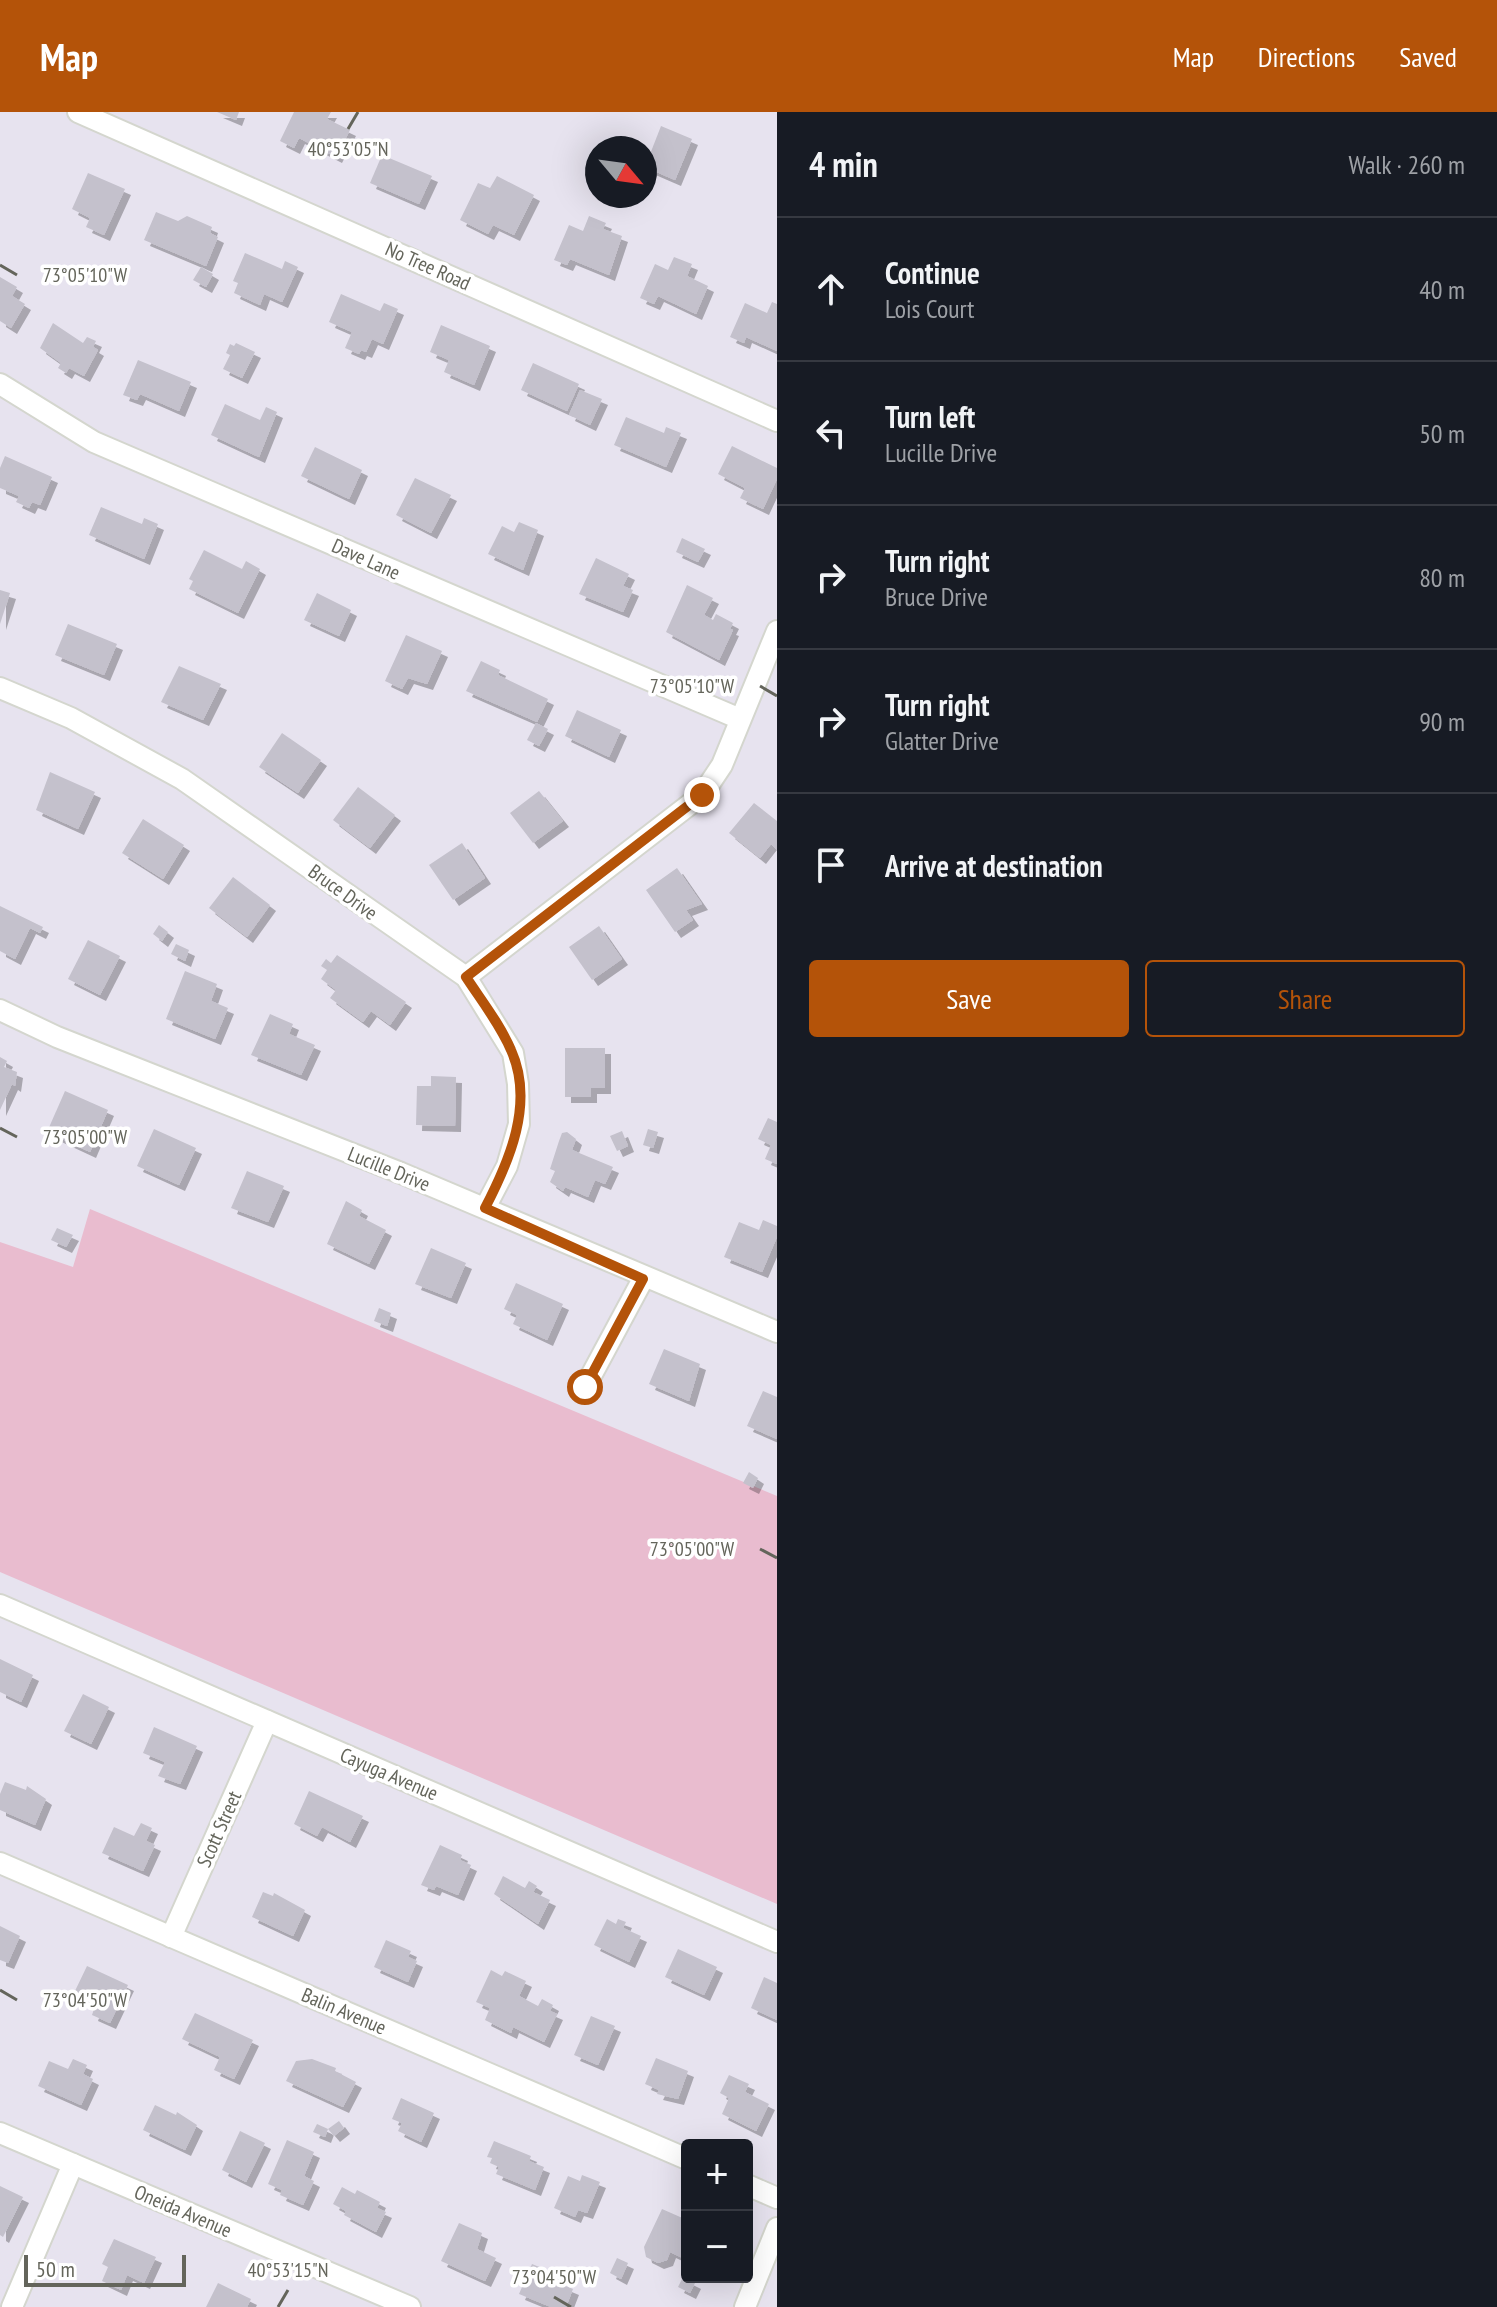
<!DOCTYPE html>
<html lang="en">
<head>
<meta charset="utf-8">
<style>
	:root { --surface:#171b24; --page:#20242c; --text:#f1f3f6; --muted:#9ea1a6; --line:#363941; --accent:#b45309 }
	body { margin:0; font-family:"PT Sans Narrow",sans-serif; background:var(--page); color:var(--text) }
	.controls { position:absolute; right:24px; bottom:24px; display:grid; overflow:hidden; border-radius:8px; box-shadow:0 8px 32px #0002 }
	.controls button { width:72px; height:72px; display:grid; place-items:center; padding:0; border:0; border-bottom:2px solid var(--line); background:var(--surface); color:var(--text); font:40px sans-serif }
	.compass { position:absolute; left:585px; top:24px; width:72px; height:72px; border-radius:50%; background:var(--surface); box-shadow:0 8px 32px #0002; rotate:119deg }
	.scale { position:absolute; left:24px; bottom:20px; width:162px; box-sizing:border-box; padding-left:8px; border:4px solid #64655b; border-top:0; font-size:22px; line-height:28px; white-space:nowrap; color:#64655b; -webkit-text-stroke:6px #fff; paint-order:stroke }
	.stop { position:absolute; width:24px; height:24px; margin:-18px; border:6px solid #b45309; border-radius:50%; background:#fff }
	.stop.end { background:#b45309; border-color:#fff; box-shadow:0 2px 8px #0008 }
	.list { margin:0; padding:0; list-style:none }
	h2 { display:flex; justify-content:space-between; align-items:center; height:104px; margin:0; padding:0 32px; font-size:34px }
	h2 small { font-size:26px; font-weight:400; color:var(--muted) }
	.list li { display:grid; grid-template-columns:52px 1fr auto; gap:24px; align-items:center; box-sizing:border-box; height:144px; padding:0 32px; border-top:2px solid var(--line) }
	.list b { display:block; font-size:30px; white-space:nowrap }
	.list p { margin:0; font-size:26px; white-space:nowrap; color:var(--muted) }
	.list em { font-size:26px; font-style:normal; color:var(--muted) }
	.actions { display:flex; gap:16px; padding:24px 32px }
	.actions a { flex:1; padding:18px 0; border:2px solid var(--accent); border-radius:8px; text-align:center; font-size:28px; color:var(--accent) }
	.actions .main { background:var(--accent); color:#fff }
	.icon { flex:none; width:44px; height:44px; fill:none; stroke:currentColor; stroke-width:2; stroke-linecap:round; stroke-linejoin:round }
	.map { position:relative; flex:none; width:777px; height:2195px; overflow:hidden }
	header { display:flex; align-items:center; gap:48px; box-sizing:border-box; height:112px; padding:0 40px; background:var(--accent); color:#fff }
	header strong { font-size:38px }
	nav { display:flex; gap:44px; margin-inline-start:auto; font-size:28px }
	main { display:flex }
	aside { flex:1; background:var(--surface) }
	.map>svg:first-child { display:block }
</style>
</head>
<body>
<header>
<strong>Map</strong>
<nav><a>Map</a><a>Directions</a><a>Saved</a></nav>
</header>
<main>
<div class="map">
<svg width="777" height="2195" viewBox="0 0 777 2195">
	<defs>
		<filter id="shadow"><feDropShadow dx="6" dy="6" stdDeviation="0" flood-color="#0004"/></filter>
	</defs>
	<rect width="100%" height="100%" fill="#e7e3ef"/>
	<polygon fill="#e9bccf" points="90,1097 777,1384 777,1792 0,1460 0,1130 73,1155"/>
	<g fill="#c4c1cc" filter="url(#shadow)">
		<polygon points="217,0 239,0 236,8"/>
		<polygon points="294,0 331,0 327,7 350,18 336,45 299,26 294,36 280,29"/>
		<polygon points="661,14 692,27 675,68 645,55"/>
		<polygon points="382,43 432,64 419,92 370,71"/>
		<polygon points="88,61 125,77 104,123 86,115 90,106 72,97"/>
		<polygon points="497,64 534,83 514,123 493,113 488,122 460,108 478,71 490,76"/>
		<polygon points="156,100 178,109 187,104 212,115 210,121 218,125 206,154 144,128"/>
		<polygon points="589,104 606,111 603,117 622,124 609,163 570,147 567,153 554,148 569,113 583,119"/>
		<polygon points="245,141 282,157 285,149 298,155 282,190 264,182 260,193 234,181 238,171 233,169"/>
		<polygon points="674,145 692,152 687,164 708,174 696,202 658,184 654,192 640,186 655,152 668,158"/>
		<polygon points="201,155 213,162 206,175 193,168"/>
		<polygon points="0,165 17,175 12,184 25,192 11,216 0,209"/>
		<polygon points="341,182 380,199 384,191 398,197 383,232 372,227 366,240 361,238 359,242 345,236 352,220 329,210"/>
		<polygon points="772,190 777,192 777,239 746,225 744,231 730,225 745,191 767,201"/>
		<polygon points="53,211 83,231 87,225 96,229 93,235 98,238 84,264 69,256 66,261 58,256 61,251 40,236"/>
		<polygon points="441,213 490,234 474,273 444,260 449,248 430,240"/>
		<polygon points="236,231 255,240 242,266 223,257 230,243 226,241 230,232 234,234"/>
		<polygon points="138,248 191,270 179,299 140,282 137,288 123,283"/>
		<polygon points="533,251 579,272 567,299 521,278"/>
		<polygon points="580,278 602,287 590,313 569,303"/>
		<polygon points="225,292 260,308 266,295 277,300 259,345 211,323"/>
		<polygon points="626,305 664,321 666,315 681,321 666,355 614,333"/>
		<polygon points="732,334 777,356 777,367 763,397 740,386 745,376 718,362"/>
		<polygon points="315,335 362,358 349,387 301,364"/>
		<polygon points="5,344 52,365 40,393 32,390 29,396 16,390 19,384 0,376 0,356"/>
		<polygon points="415,366 451,383 431,421 396,403"/>
		<polygon points="101,395 142,412 144,406 158,412 144,447 89,423"/>
		<polygon points="519,410 538,418 523,458 488,442 502,414 514,420"/>
		<polygon points="682,426 705,437 698,450 676,440"/>
		<polygon points="204,438 242,457 246,449 260,457 238,501 189,477 193,469 189,467"/>
		<polygon points="596,446 629,462 623,474 633,478 623,500 579,482"/>
		<polygon points="687,473 713,486 704,503 713,508 716,502 733,511 730,517 733,518 719,548 666,520"/>
		<polygon points="0,478 10,481 0,512"/>
		<polygon points="317,481 351,498 339,524 304,508"/>
		<polygon points="68,512 117,532 104,563 55,543"/>
		<polygon points="406,523 442,539 427,572 408,566 402,577 385,569"/>
		<polygon points="481,549 500,558 498,563 548,587 537,610 466,579"/>
		<polygon points="179,554 221,572 203,608 161,590"/>
		<polygon points="577,598 621,618 609,645 565,624"/>
		<polygon points="536,611 548,617 539,634 527,628"/>
		<polygon points="282,621 321,648 298,681 259,655"/>
		<polygon points="50,660 95,680 78,717 36,698"/>
		<polygon points="358,675 395,703 370,736 333,708"/>
		<polygon points="539,679 563,709 533,731 510,701"/>
		<polygon points="754,691 777,709 777,738 771,732 760,746 729,721"/>
		<polygon points="143,707 184,733 163,767 122,741"/>
		<polygon points="462,731 485,766 453,788 429,753"/>
		<polygon points="677,756 702,792 686,798 693,808 675,820 646,778"/>
		<polygon points="233,765 270,793 247,825 209,796"/>
		<polygon points="0,794 43,815 40,821 30,816 15,847 0,839"/>
		<polygon points="159,813 168,820 162,829 153,822"/>
		<polygon points="599,814 622,847 592,868 569,835"/>
		<polygon points="88,828 120,844 100,883 68,867"/>
		<polygon points="176,832 189,838 185,849 171,842"/>
		<polygon points="337,843 406,890 390,913 371,899 363,910 330,886 336,878 321,867 327,858 321,854 326,847 331,851"/>
		<polygon points="185,859 217,872 211,889 228,896 215,927 166,907"/>
		<polygon points="270,902 293,912 289,922 315,933 301,963 251,943"/>
		<polygon points="565,936 605,936 605,976 591,976 591,985 565,985"/>
		<polygon points="0,945 7,949 4,955 17,960 15,974 12,972 0,998"/>
		<polygon points="431,964 456,965 455,1014 416,1013 417,974 431,974"/>
		<polygon points="65,979 108,998 90,1040 47,1020"/>
		<polygon points="768,1006 777,1010 777,1052 765,1047 771,1033 758,1027"/>
		<polygon points="154,1017 196,1036 179,1073 137,1054"/>
		<polygon points="648,1017 658,1020 653,1036 643,1033"/>
		<polygon points="622,1019 628,1034 617,1039 610,1024"/>
		<polygon points="567,1020 576,1027 572,1038 613,1055 605,1072 595,1068 588,1085 565,1075 563,1079 550,1070 555,1059 550,1057 559,1029 562,1021"/>
		<polygon points="247,1059 284,1074 268,1110 231,1096"/>
		<polygon points="346,1089 362,1098 359,1104 386,1118 369,1152 327,1132"/>
		<polygon points="763,1108 777,1114 777,1125 762,1160 724,1145 739,1110 759,1118"/>
		<polygon points="57,1116 73,1123 66,1135 51,1128"/>
		<polygon points="431,1136 466,1151 451,1186 415,1172"/>
		<polygon points="516,1171 563,1192 547,1228 513,1212 517,1203 504,1197"/>
		<polygon points="379,1196 391,1201 387,1214 374,1209"/>
		<polygon points="664,1237 700,1252 689,1289 649,1272"/>
		<polygon points="763,1279 777,1285 777,1327 747,1314"/>
		<polygon points="749,1360 758,1366 753,1376 743,1371"/>
		<polygon points="0,1547 33,1563 21,1590 0,1580"/>
		<polygon points="83,1582 109,1595 91,1632 64,1619"/>
		<polygon points="154,1615 197,1634 180,1672 158,1664 165,1650 143,1641"/>
		<polygon points="5,1670 26,1678 27,1674 46,1687 35,1713 0,1698 0,1682"/>
		<polygon points="309,1679 363,1704 350,1730 322,1715 317,1724 294,1712"/>
		<polygon points="141,1711 152,1716 146,1729 155,1733 143,1759 102,1741 114,1715 134,1724"/>
		<polygon points="440,1733 462,1743 460,1748 471,1753 458,1783 436,1774 434,1778 421,1773"/>
		<polygon points="503,1764 525,1776 529,1769 537,1774 533,1780 550,1788 538,1812 494,1782"/>
		<polygon points="263,1780 273,1784 274,1781 305,1798 293,1824 252,1805"/>
		<polygon points="607,1807 616,1812 618,1807 626,1810 623,1816 641,1824 629,1850 594,1833"/>
		<polygon points="0,1814 20,1824 8,1851 0,1848"/>
		<polygon points="386,1828 411,1839 408,1845 417,1849 408,1870 374,1855"/>
		<polygon points="678,1837 717,1855 704,1883 665,1865"/>
		<polygon points="87,1854 128,1873 110,1911 92,1903 96,1891 74,1881"/>
		<polygon points="491,1858 502,1864 505,1859 526,1869 519,1884 538,1894 542,1887 553,1893 550,1899 557,1902 544,1930 513,1915 511,1921 485,1908 490,1896 476,1890"/>
		<polygon points="764,1865 777,1871 777,1908 751,1896"/>
		<polygon points="195,1901 253,1928 234,1967 214,1958 220,1945 182,1927"/>
		<polygon points="591,1904 615,1914 598,1953 574,1943"/>
		<polygon points="656,1946 688,1959 678,1987 657,1982 659,1978 645,1972"/>
		<polygon points="73,1947 87,1953 83,1962 93,1967 81,1993 38,1974 49,1949 68,1957"/>
		<polygon points="312,1947 336,1956 335,1959 356,1970 343,1995 286,1969 296,1949"/>
		<polygon points="729,1963 749,1972 745,1980 769,1992 756,2019 722,2002 729,1986 720,1981"/>
		<polygon points="401,1986 434,2001 421,2030 398,2019 402,2011 392,2007"/>
		<polygon points="155,1993 176,2003 177,2000 197,2013 185,2038 143,2018"/>
		<polygon points="339,2009 344,2016 334,2024 328,2017"/>
		<polygon points="317,2012 328,2017 325,2025 313,2020"/>
		<polygon points="240,2019 265,2031 246,2070 222,2058"/>
		<polygon points="287,2028 314,2040 304,2064 314,2069 303,2093 280,2083 282,2078 268,2072"/>
		<polygon points="494,2029 531,2044 529,2049 544,2055 535,2078 496,2062 499,2055 490,2051 492,2046 487,2045"/>
		<polygon points="582,2063 600,2070 587,2101 578,2098 575,2105 554,2096 568,2064 580,2069"/>
		<polygon points="0,2074 23,2085 3,2125 0,2123"/>
		<polygon points="342,2075 355,2082 357,2078 380,2090 377,2096 386,2100 376,2120 344,2103 346,2099 333,2092"/>
		<polygon points="662,2097 687,2108 687,2148 670,2140 667,2148 658,2151 646,2145 644,2135"/>
		<polygon points="459,2111 482,2121 477,2137 496,2146 485,2169 441,2149"/>
		<polygon points="114,2127 156,2145 144,2171 127,2163 121,2178 102,2169 108,2155 102,2152"/>
		<polygon points="617,2146 628,2151 621,2167 610,2161"/>
		<polygon points="532,2152 559,2163 556,2170 573,2177 566,2195 551,2195 519,2182"/>
		<polygon points="683,2165 695,2171 690,2181 678,2175"/>
		<polygon points="218,2171 251,2187 247,2195 206,2195"/>
	</g>
	<g fill="none" stroke-linecap="round" stroke-linejoin="round">
		<g stroke="#d4d6ce" stroke-width="24">
			<g id="street">
				<polyline points="78,0 777,309"/>
				<polyline points="0,272 94,330 740,607"/>
				<polyline points="0,576 71,606 182,667 466,865 513,941 518,972 519,1012 507,1054 485,1096"/>
				<polyline points="466,865 702,683 722,653 777,519"/>
				<polyline points="0,898 57,925 401,1061 777,1220"/>
				<polyline points="585,1275 643,1167"/>
				<polyline points="0,1493 777,1830"/>
				<polyline points="0,1751 687,2047"/>
				<polyline points="171,1825 267,1609"/>
				<polyline points="0,2021 410,2195"/>
				<polyline points="747,2073 777,2086"/>
				<polyline points="12,2195 73,2052"/>
				<polyline points="745,2195 777,2116"/>
			</g>
		</g>
		<use href="#street" stroke="#fff" stroke-width="20"/>
	</g>
	<g fill="none" stroke-linecap="round" stroke-linejoin="round">
		<path stroke="#b45309" stroke-width="10" d="M 585,1275 L 643,1167 L 485,1096 C 509,1050 535,991 511,938 C 500,912 481,888 466,865 L 702,683"/>
	</g>
	<path fill="none" stroke="#64655b" stroke-width="3" d="M 348,17 L 358,0M 0,153 L 17,163M 760,574 L 777,584M 0,1016 L 17,1025M 760,1437 L 777,1446M 0,1878 L 17,1888M 554,2185 L 571,2195M 278,2195 L 288,2178"/>
	<g text-anchor="middle" stroke-width="7" stroke-linejoin="round" paint-order="stroke">
		<g font-size="20" fill="#64655b" stroke="#fff">
			<text transform="translate(428 154) rotate(24)" y="7">No Tree Road</text>
			<text transform="translate(366 447) rotate(24)" y="7">Dave Lane</text>
			<text transform="translate(343 780) rotate(36)" y="7">Bruce Drive</text>
			<text transform="translate(389 1057) rotate(22)" y="7">Lucille Drive</text>
			<text transform="translate(389 1662) rotate(23)" y="7">Cayuga Avenue</text>
			<text transform="translate(219 1717) rotate(-66)" y="7">Scott Street</text>
			<text transform="translate(344 1899) rotate(23)" y="7">Balin Avenue</text>
			<text transform="translate(183 2099) rotate(23)" y="7">Oneida Avenue</text>
		</g>
	</g>
	<g font-size="20" text-anchor="middle" fill="#64655b" stroke="#fff" stroke-width="7" stroke-linejoin="round" paint-order="stroke">
		<text x="348" y="44">40°53'05"N</text>
		<text x="85" y="170">73°05'10"W</text>
		<text x="692" y="581">73°05'10"W</text>
		<text x="85" y="1032">73°05'00"W</text>
		<text x="692" y="1444">73°05'00"W</text>
		<text x="85" y="1895">73°04'50"W</text>
		<text x="288" y="2165">40°53'15"N</text>
		<text x="554" y="2172">73°04'50"W</text>
	</g>
</svg>
<div class="controls">
<button>+</button>
<button>−</button>
</div>
<svg class="compass" viewBox="-18 -18 36 36"><path d="M0-13l5 13h-10z" fill="#e53935"/><path d="M0 13l5-13h-10z" fill="#9ea1a6"/></svg>
<div class="scale">50 m</div>
<div class="stop" style="left:585px;top:1275px"></div>
<div class="stop end" style="left:702px;top:683px"></div>
</div>
<aside>
<h2>4 min<small>Walk · 260 m</small></h2>
<ul class="list">
<li><svg class="icon" aria-label="ahead" viewBox="0 0 24 24"><path d="M12 20V5M6 11l6-6 6 6"/></svg><div><b>Continue</b><p>Lois Court</p></div><em>40 m</em></li>
<li><svg class="icon" aria-label="left" viewBox="0 0 24 24"><path d="M17 20v-9H6M10 6l-5 5 5 5"/></svg><div><b>Turn left</b><p>Lucille Drive</p></div><em>50 m</em></li>
<li><svg class="icon" aria-label="right" viewBox="0 0 24 24"><path d="M7 20v-9h11M14 6l5 5-5 5"/></svg><div><b>Turn right</b><p>Bruce Drive</p></div><em>80 m</em></li>
<li><svg class="icon" aria-label="right" viewBox="0 0 24 24"><path d="M7 20v-9h11M14 6l5 5-5 5"/></svg><div><b>Turn right</b><p>Glatter Drive</p></div><em>90 m</em></li>
<li><svg class="icon" aria-label="arrive" viewBox="0 0 24 24"><path d="M6 21V4h12l-3 4 3 4H6"/></svg><div><b>Arrive at destination</b></div></li>
</ul>
<div class="actions"><a class="main">Save</a><a>Share</a></div>
</aside>
</main>
</body>
</html>
